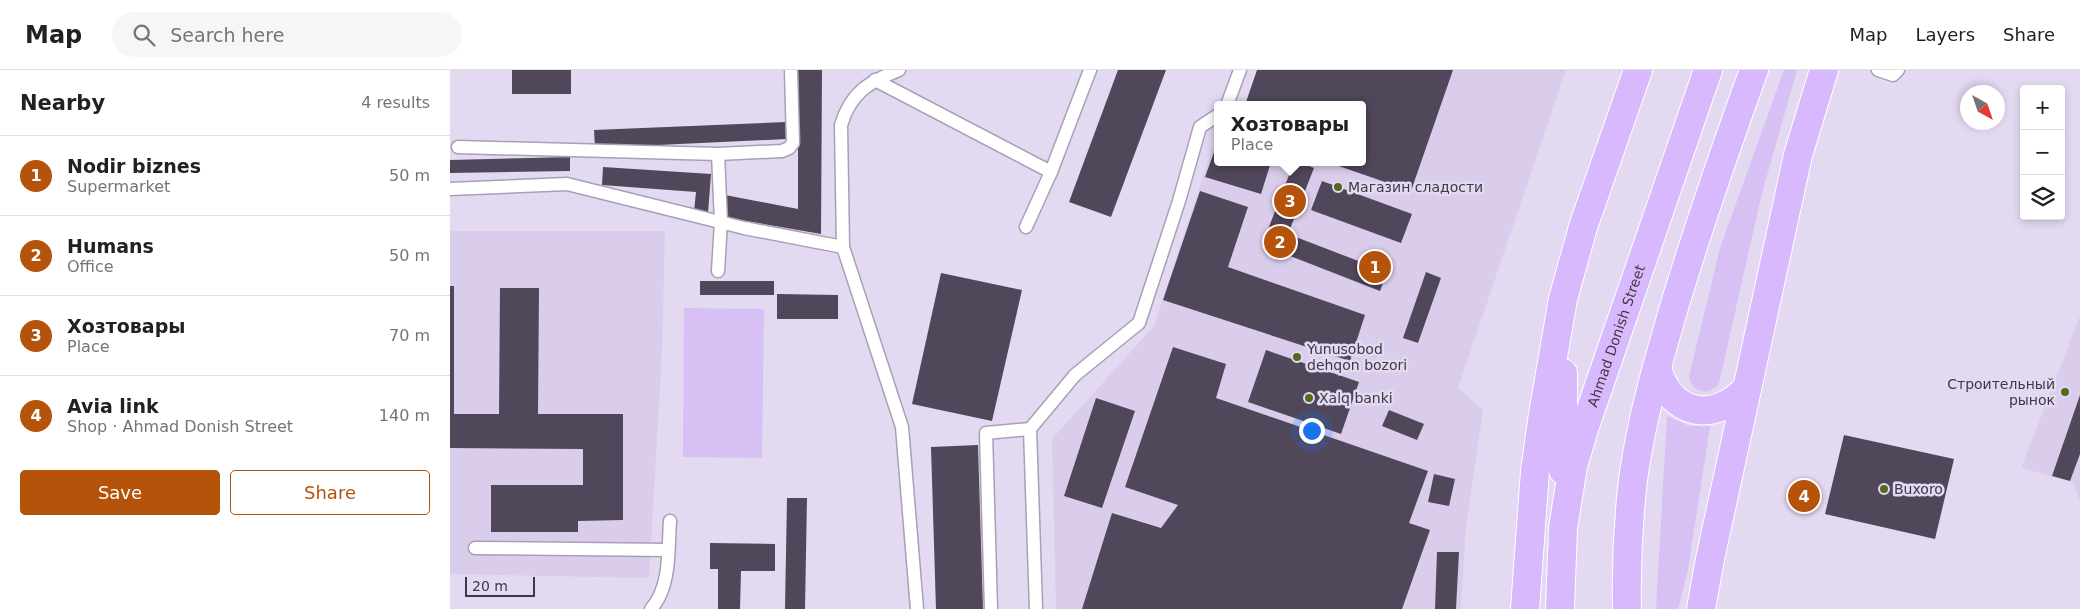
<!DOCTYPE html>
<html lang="en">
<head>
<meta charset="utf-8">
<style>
	:root { --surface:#fff; --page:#f6f6f6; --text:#202124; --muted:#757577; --line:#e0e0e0; --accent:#b45309 }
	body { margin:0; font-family:"DejaVu Sans",sans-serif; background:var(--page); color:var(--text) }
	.controls { position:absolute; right:15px; top:15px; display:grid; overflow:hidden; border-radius:5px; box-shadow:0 2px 8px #0003 }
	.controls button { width:45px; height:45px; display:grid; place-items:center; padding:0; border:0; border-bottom:1px solid var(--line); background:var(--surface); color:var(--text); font:25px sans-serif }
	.compass { position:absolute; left:1510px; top:15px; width:45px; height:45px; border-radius:50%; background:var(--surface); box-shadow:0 2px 8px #0003; rotate:140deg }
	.scale { position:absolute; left:15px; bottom:12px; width:70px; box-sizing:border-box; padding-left:5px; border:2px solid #3d3943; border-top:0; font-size:14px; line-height:18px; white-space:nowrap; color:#3d3943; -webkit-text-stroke:4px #e3d9f1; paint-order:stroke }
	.you { position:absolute; left:861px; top:360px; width:18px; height:18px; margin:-12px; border:4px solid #fff; border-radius:50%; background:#1a73e8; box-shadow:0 0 0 8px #1a73e833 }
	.badge { display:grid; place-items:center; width:32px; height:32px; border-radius:50%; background:var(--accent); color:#fff; font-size:16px; font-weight:700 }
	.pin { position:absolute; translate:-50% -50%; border:2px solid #fff; box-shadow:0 1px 5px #0006 }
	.popup { position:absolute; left:764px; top:31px; width:152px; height:65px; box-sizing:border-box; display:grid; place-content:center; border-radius:5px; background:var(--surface); filter:drop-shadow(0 1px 4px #0005); font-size:16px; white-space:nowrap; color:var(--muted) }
	.popup b { font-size:19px; color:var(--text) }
	.popup::after { content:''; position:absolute; left:50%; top:100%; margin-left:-10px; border:10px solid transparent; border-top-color:var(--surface) }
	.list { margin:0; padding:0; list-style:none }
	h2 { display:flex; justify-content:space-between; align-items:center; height:65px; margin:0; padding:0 20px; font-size:21px }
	h2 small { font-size:16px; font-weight:400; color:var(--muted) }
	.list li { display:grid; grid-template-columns:32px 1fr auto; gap:15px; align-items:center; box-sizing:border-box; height:80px; padding:0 20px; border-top:1px solid var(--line) }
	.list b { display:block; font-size:19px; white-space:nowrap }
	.list p { margin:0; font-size:16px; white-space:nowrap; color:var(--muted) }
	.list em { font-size:16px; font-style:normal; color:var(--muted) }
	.actions { display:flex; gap:10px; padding:15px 20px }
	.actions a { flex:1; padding:11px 0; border:1px solid var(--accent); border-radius:5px; text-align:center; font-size:18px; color:var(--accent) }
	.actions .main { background:var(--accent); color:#fff }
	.icon { flex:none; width:28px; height:28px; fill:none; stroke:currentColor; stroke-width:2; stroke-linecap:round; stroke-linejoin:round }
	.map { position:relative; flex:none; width:1630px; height:539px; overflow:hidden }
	header { display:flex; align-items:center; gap:30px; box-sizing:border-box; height:70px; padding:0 25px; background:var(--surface); border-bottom:1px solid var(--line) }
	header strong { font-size:24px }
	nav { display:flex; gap:28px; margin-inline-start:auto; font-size:18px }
	.search { width:350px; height:45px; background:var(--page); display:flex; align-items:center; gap:12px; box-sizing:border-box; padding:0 18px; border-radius:28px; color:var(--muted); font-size:19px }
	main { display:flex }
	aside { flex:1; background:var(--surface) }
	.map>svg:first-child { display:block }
</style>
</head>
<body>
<header>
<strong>Map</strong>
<div class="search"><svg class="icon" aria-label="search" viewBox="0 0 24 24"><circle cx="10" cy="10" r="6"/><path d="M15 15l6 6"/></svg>Search here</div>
<nav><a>Map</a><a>Layers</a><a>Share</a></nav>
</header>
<main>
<aside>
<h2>Nearby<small>4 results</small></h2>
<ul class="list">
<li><span class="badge">1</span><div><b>Nodir biznes</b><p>Supermarket</p></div><em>50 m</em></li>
<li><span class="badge">2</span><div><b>Humans</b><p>Office</p></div><em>50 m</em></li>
<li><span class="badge">3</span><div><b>Хозтовары</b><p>Place</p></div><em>70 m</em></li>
<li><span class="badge">4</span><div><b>Avia link</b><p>Shop · Ahmad Donish Street</p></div><em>140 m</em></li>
</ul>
<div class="actions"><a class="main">Save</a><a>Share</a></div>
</aside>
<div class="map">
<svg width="1630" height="539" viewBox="0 0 1630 539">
	<rect width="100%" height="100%" fill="#e3d9f1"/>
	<g fill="#dacdec">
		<polygon points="808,0 1116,0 1008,318 1033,340 1016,456 1011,539 606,539 602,369 704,256 767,64 768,92 912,92 912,35"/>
		<polygon points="0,161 215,161 212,282 199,508 0,504"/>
		<polygon points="1630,246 1630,432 1623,412 1571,398"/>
	</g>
	<g fill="#d6c0f4">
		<path d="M 1334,0 L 1347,0 L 1312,123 L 1269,313 C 1260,326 1243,324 1239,307 L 1270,178 Z"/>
		<polygon points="234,238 314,239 312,388 233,387"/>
		<polygon points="1217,346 1239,356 1260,356 1238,499 1228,539 1206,539"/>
	</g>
	<g fill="#50475b">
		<rect x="62" y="0" width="59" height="24"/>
		<polygon points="348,0 372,0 371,164 274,147 275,125 348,139"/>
		<polygon points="668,0 716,0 661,147 619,132"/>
		<polygon points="807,0 1003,0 961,121 880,93 912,92 912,35 795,35"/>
		<polygon points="336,52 337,69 145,78 144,60"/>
		<polygon points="768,71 768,92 821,92 811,124 755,107"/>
		<polygon points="120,87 120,101 0,103 0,90"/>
		<polygon points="844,92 850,92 864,98 838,164 937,202 930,221 812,175"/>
		<polygon points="153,97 261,104 258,143 244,142 246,122 152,115"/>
		<polygon points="872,111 962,144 951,173 861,140"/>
		<polygon points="750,121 798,137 778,197 915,245 900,291 713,230"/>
		<polygon points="976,202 991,208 968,273 953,268"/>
		<polygon points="491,203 572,220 542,351 462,334"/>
		<rect x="250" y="211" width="74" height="14"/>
		<polygon points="0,216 4,216 4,344 49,344 50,218 89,218 88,344 173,344 173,450 128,451 128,462 41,462 41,415 133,415 133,379 0,378"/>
		<polygon points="327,224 388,225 388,249 327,249"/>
		<polygon points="723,277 776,294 766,328 978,401 959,453 980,460 952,539 632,539 662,443 711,458 728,435 675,417"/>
		<polygon points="816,280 909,312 891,364 798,332"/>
		<polygon points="1630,325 1630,384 1620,411 1602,406"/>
		<polygon points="646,328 685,341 652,438 614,426"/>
		<polygon points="939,340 974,354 967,370 932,356"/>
		<polygon points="1394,365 1504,389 1485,469 1375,444"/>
		<polygon points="528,375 533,539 486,539 481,377"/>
		<polygon points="984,404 1005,409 999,436 978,432"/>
		<polygon points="337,428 357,428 355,539 335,539"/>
		<polygon points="260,473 325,474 325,501 291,501 290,539 268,539 268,499 260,499"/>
		<polygon points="987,482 1009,482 1006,539 985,539"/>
	</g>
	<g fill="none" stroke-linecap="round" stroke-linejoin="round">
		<g stroke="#a99fb6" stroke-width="15">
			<g id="lane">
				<path d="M 449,0 C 419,12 401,22 391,55 L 393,177 L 452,357 L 467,539"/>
				<polyline points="1428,0 1443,5 1448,0"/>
				<polyline points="425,10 601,102"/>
				<polyline points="777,35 790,0"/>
				<polyline points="8,77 268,84"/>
				<polyline points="0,119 117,114 294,158 393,177"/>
				<polyline points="576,157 601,102 640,0"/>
				<polyline points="268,201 271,152 268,84 332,81 339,78 343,73 341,0"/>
				<polyline points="25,478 218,480"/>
				<path d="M 201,539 C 221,517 218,479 220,451"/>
				<polyline points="541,539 536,363 580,359"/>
				<polyline points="586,539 580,359 625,305 689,253 729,131 750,57 768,45"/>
			</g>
		</g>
		<g stroke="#fff" stroke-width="30">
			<g id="primary">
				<path d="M 1207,298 C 1220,346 1265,354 1297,318"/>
				<polyline points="1113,400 1113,303"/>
				<polyline points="1075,539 1085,401 1093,344 1113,229 1133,157 1188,0"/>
				<path id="s1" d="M 1110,539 L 1113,458 L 1123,396 L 1134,359 L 1258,0"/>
				<path d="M 1177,539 C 1176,496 1178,453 1183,410 C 1191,350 1208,292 1225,234 C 1249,155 1276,77 1304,0"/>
				<polyline points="1251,539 1260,489 1348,85 1374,0"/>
			</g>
		</g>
		<use href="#lane" stroke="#fff" stroke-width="12"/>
		<use href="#primary" stroke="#d9b9fd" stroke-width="28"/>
	</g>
	<g fill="#526a1a" stroke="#e3d9f1" stroke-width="2">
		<circle cx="888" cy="117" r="5"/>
		<circle cx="847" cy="287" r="5"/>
		<circle cx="1615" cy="322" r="5"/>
		<circle cx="859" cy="328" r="5"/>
		<circle cx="1434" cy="419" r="5"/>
	</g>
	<g text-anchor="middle" stroke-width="5" stroke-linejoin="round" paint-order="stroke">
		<g font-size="14" fill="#3d3943" stroke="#e3d9f1" text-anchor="start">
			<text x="898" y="122">Магазин сладости</text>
			<text x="857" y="284">Yunusobod<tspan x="857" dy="16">dehqon bozori</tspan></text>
			<text x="1605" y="319" text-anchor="end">Строительный<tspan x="1605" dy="16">рынок</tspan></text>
			<text x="869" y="333">Xalq banki</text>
			<text x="1444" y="424">Buxoro</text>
		</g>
		<g font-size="14" fill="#3d3943" stroke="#e3d9f1">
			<text dy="5" stroke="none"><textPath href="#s1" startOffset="281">Ahmad Donish Street</textPath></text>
		</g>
	</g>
</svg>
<div class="controls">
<button>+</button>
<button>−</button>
<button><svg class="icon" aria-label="layers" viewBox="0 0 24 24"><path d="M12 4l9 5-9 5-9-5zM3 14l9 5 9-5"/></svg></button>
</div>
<svg class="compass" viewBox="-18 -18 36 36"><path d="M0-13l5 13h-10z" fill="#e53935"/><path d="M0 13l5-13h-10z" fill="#757577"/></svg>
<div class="scale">20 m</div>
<div class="you"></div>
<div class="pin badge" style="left:925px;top:197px">1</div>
<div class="pin badge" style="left:830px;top:172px">2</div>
<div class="pin badge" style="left:840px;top:131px">3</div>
<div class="popup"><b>Хозтовары</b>Place</div>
<div class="pin badge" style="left:1354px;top:426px">4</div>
</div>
</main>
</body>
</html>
